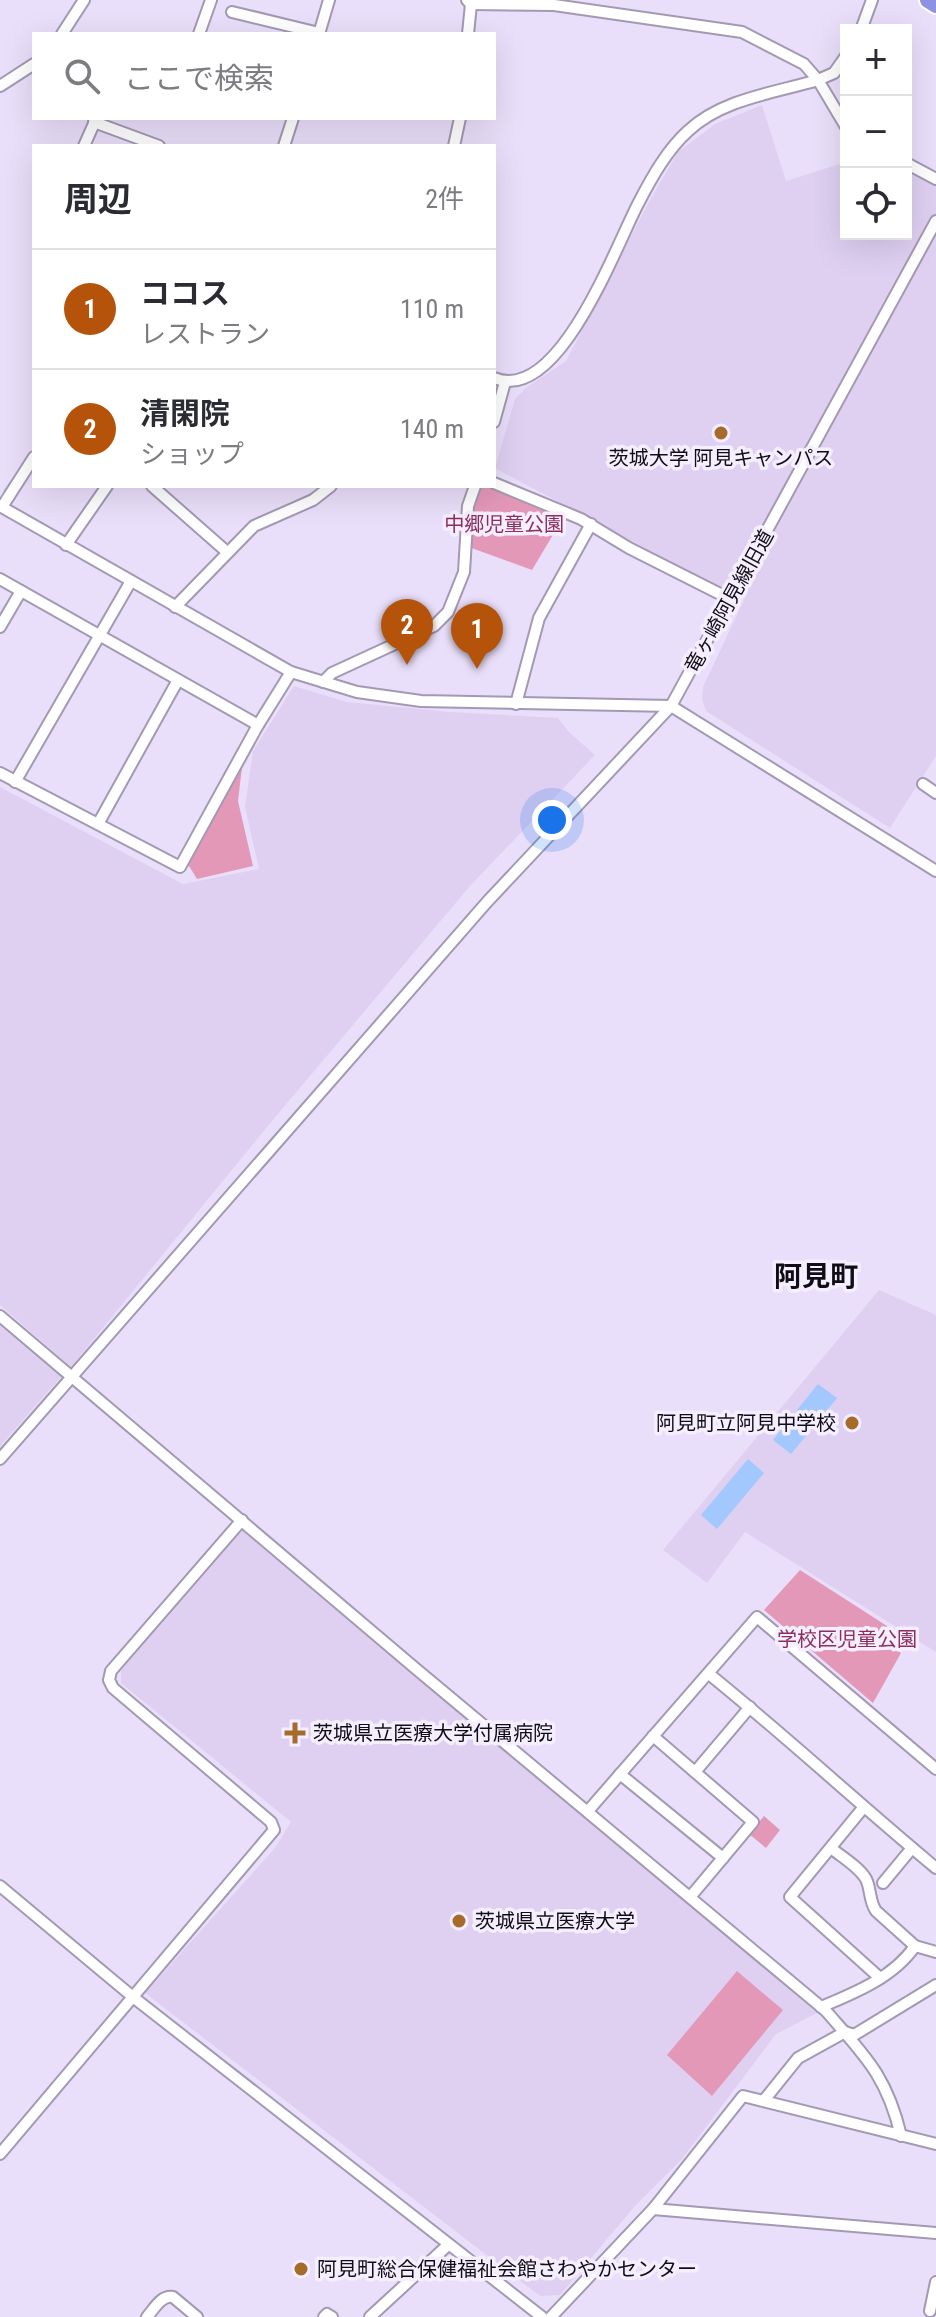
<!DOCTYPE html>
<html lang="ja">
<head>
<meta charset="utf-8">
<style>
	:root { --surface:#fff; --page:#f2f2f3; --text:#2b2b33; --muted:#7c7c81; --line:#e1e1e2; --accent:#b45309 }
	body { margin:0; font-family:"Roboto Condensed","Noto Sans JP",sans-serif; background:var(--page); color:var(--text) }
	.controls { position:absolute; right:24px; top:24px; display:grid; overflow:hidden; border-radius:0px; box-shadow:0 8px 32px #0002 }
	.controls button { width:72px; height:72px; display:grid; place-items:center; padding:0; border:0; border-bottom:2px solid var(--line); background:var(--surface); color:var(--text); font:40px sans-serif }
	.you { position:absolute; left:552px; top:820px; width:28px; height:28px; margin:-20px; border:6px solid #fff; border-radius:50%; background:#1a73e8; box-shadow:0 0 0 12px #1a73e833 }
	.badge { display:grid; place-items:center; width:52px; height:52px; border-radius:50%; background:var(--accent); color:#fff; font-size:26px; font-weight:700 }
	.pin { position:absolute; translate:-50% -66px; filter:drop-shadow(0 2px 4px #0008) }
	.pin::after { content:''; position:absolute; top:42px; width:28px; height:24px; background:inherit; clip-path:polygon(0 0,100% 0,50% 100%) }
	.list { margin:0; padding:0; list-style:none }
	h2 { display:flex; justify-content:space-between; align-items:center; height:104px; margin:0; padding:0 32px; font-size:34px }
	h2 small { font-size:26px; font-weight:400; color:var(--muted) }
	.list li { display:grid; grid-template-columns:52px 1fr auto; gap:24px; align-items:center; box-sizing:border-box; height:120px; padding:0 32px; border-top:2px solid var(--line) }
	.list b { display:block; font-size:30px; white-space:nowrap }
	.list p { margin:0; font-size:26px; white-space:nowrap; color:var(--muted) }
	.list em { font-size:26px; font-style:normal; color:var(--muted) }
	.icon { flex:none; width:44px; height:44px; fill:none; stroke:currentColor; stroke-width:2; stroke-linecap:round; stroke-linejoin:round }
	.map { position:relative; flex:none; width:936px; height:2317px; overflow:hidden }
	.search { position:absolute; background:var(--surface); box-shadow:0 8px 32px #0002; left:32px; top:32px; width:464px; height:88px; display:flex; align-items:center; gap:20px; box-sizing:border-box; padding:0 28px; border-radius:0px; color:var(--muted); font-size:30px }
	.panel { position:absolute; background:var(--surface); box-shadow:0 8px 32px #0002; left:32px; top:144px; width:464px; height:344px; border-radius:0px }
	.map>svg:first-child { display:block }
</style>
</head>
<body>
<div class="map">
<svg width="936" height="2317" viewBox="0 0 936 2317">
	<rect width="100%" height="100%" fill="#eadffa"/>
	<g fill="#dfd0f2">
		<polygon points="762,105 786,181 846,162 846,234 906,234 906,167 936,184 936,756 890,828 706,711 702,699 703,687 748,591 716,586 495,468 515,399 527,387 566,361 650,200 678,152 715,124"/>
		<polygon points="294,686 347,702 451,712 558,718 569,732 595,755 470,886 267,1127 71,1367 0,1305 0,787 183,884 259,869 245,807 253,751"/>
		<polygon points="879,1290 936,1315 936,1652 745,1532 707,1583 663,1550"/>
		<polygon points="0,1326 61,1377 0,1446"/>
		<polygon points="237,1531 247,1531 312,1584 817,2013 776,2034 682,2159 635,2206 560,2295 540,2296 145,1993 275,1848 291,1822 121,1683 121,1670"/>
	</g>
	<g fill="#e498b8">
		<polygon points="475,486 494,486 566,513 532,570 466,546"/>
		<polygon points="237,765 242,767 238,801 253,866 197,879 189,866 182,867"/>
		<polygon points="800,1570 887,1626 880,1638 901,1653 873,1703 764,1610"/>
		<polygon points="764,1816 780,1830 766,1848 749,1834"/>
		<polygon points="737,1971 783,2010 712,2096 667,2055"/>
	</g>
	<g fill="#a2c8fd">
		<polygon points="818,1384 837,1398 791,1454 773,1440"/>
		<polygon points="748,1459 764,1473 717,1529 701,1515"/>
	</g>
	<g fill="none" stroke-linecap="round" stroke-linejoin="round">
		<polyline stroke="#a2c8fd" stroke-width="3" points="5,491 20,470"/>
		<g stroke="#a499b3" stroke-width="14">
			<g id="minor">
				<polyline points="467,0 471,4 554,5 742,32 804,64 818,80 846,127"/>
				<polyline points="232,12 319,33"/>
				<polyline points="861,30 872,0"/>
				<polyline points="62,34 84,0"/>
				<polyline points="199,34 211,0"/>
				<polyline points="319,34 329,0"/>
				<polyline points="468,34 471,4"/>
				<polyline points="0,86 34,64"/>
				<polyline points="94,122 159,146"/>
				<polyline points="84,146 96,119"/>
				<polyline points="284,146 293,118"/>
				<polyline points="454,146 460,118"/>
				<polyline points="906,163 936,179"/>
				<path d="M 494,378 C 559,405 616,245 639,202 C 652,177 667,150 688,131 C 722,99 774,93 818,80 L 834,73 L 846,56"/>
				<polyline points="494,422 505,382"/>
				<polyline points="494,483 581,519 629,548 730,599"/>
				<polyline points="152,486 227,552"/>
				<polyline points="0,506 291,672 357,692 421,701 671,706 936,871"/>
				<polyline points="2,507 34,457"/>
				<polyline points="66,545 107,486"/>
				<polyline points="0,579 258,725"/>
				<polyline points="175,607 254,526 313,500 331,486"/>
				<polyline points="0,627 21,591"/>
				<polyline points="323,682 332,673 434,626 448,612 464,572 468,506 475,486"/>
				<polyline points="516,704 539,618 591,524"/>
				<polyline points="0,773 180,867 258,725 291,672"/>
				<polyline points="15,782 131,581"/>
				<polyline points="923,784 936,793"/>
				<polyline points="98,824 178,680"/>
				<path d="M 0,1316 L 415,1668 L 826,2011 C 865,2056 887,2076 901,2136"/>
				<polyline points="0,1459 487,902 671,706 936,221"/>
				<path d="M 709,1674 C 787,1737 859,1804 936,1868"/>
				<polyline points="653,1736 753,1822 691,1896"/>
				<polyline points="695,1772 750,1707"/>
				<polyline points="620,1774 723,1858"/>
				<polyline points="863,1808 790,1897 880,1978"/>
				<polyline points="588,1811 757,1617 936,1769"/>
				<path d="M 831,1848 C 842,1857 859,1867 866,1879 C 871,1889 869,1901 876,1911 L 915,1946"/>
				<polyline points="883,1883 912,1848"/>
				<polyline points="0,1886 133,1997 542,2317"/>
				<path d="M 821,2007 C 855,1993 894,1977 915,1946 L 936,1952"/>
				<polyline points="765,2099 798,2058 845,2032 854,2035 936,1985"/>
				<polyline points="0,2154 274,1830 271,1822 113,1688 109,1680 111,1671 242,1520"/>
				<polyline points="653,2209 936,2233"/>
				<polyline points="930,2311 936,2282"/>
				<path d="M 147,2317 C 154,2309 161,2295 173,2297 L 197,2317"/>
				<polyline points="324,2317 327,2314 332,2317"/>
				<polyline points="370,2317 448,2245"/>
				<polyline points="551,2317 653,2209 743,2096 936,2144"/>
			</g>
		</g>
		<g stroke="#fff" stroke-width="20">
			<polyline id="highway" points="928,0 936,5"/>
		</g>
		<use href="#minor" stroke="#fff" stroke-width="10"/>
		<use href="#highway" stroke="#8e92e5" stroke-width="16"/>
	</g>
	<g fill="#a66b2b" stroke="#f5eeff" stroke-width="3">
		<circle cx="721" cy="433" r="8"/>
		<circle cx="852" cy="1423" r="8"/>
		<path d="M291 1721h8v8h8v8h-8v8h-8v-8h-8v-8h8z"/>
		<circle cx="459" cy="1921" r="8"/>
		<circle cx="301" cy="2269" r="8"/>
	</g>
	<g text-anchor="middle" stroke-width="7" stroke-linejoin="round" paint-order="stroke">
		<g font-size="20" fill="#110d16" stroke="#f5eeff" text-anchor="start">
			<text x="721" y="465" text-anchor="middle">茨城大学 阿見キャンパス</text>
			<text x="836" y="1430" text-anchor="end">阿見町立阿見中学校</text>
			<text x="313" y="1740">茨城県立医療大学付属病院</text>
			<text x="475" y="1928">茨城県立医療大学</text>
			<text x="317" y="2276">阿見町総合保健福祉会館さわやかセンター</text>
		</g>
		<g font-size="20" fill="#8d2e5d" stroke="#f5eeff">
			<text x="504" y="531">中郷児童公園</text>
			<text x="847" y="1646">学校区児童公園</text>
		</g>
		<g font-size="20" fill="#110d16" stroke="#f5eeff">
			<text transform="translate(729 601) rotate(-61)" y="7">竜ヶ崎阿見線旧道</text>
		</g>
		<g font-size="28" font-weight="bold" fill="#110d16" stroke="#f5eeff">
			<text x="816" y="1286">阿見町</text>
		</g>
	</g>
</svg>
<div class="controls">
<button>+</button>
<button>−</button>
<button><svg class="icon" aria-label="locate" viewBox="0 0 24 24"><circle cx="12" cy="12" r="6"/><path d="M12 2v4M12 18v4M2 12h4M18 12h4"/></svg></button>
</div>
<div class="you"></div>
<div class="pin badge" style="left:477px;top:669px">1</div>
<div class="pin badge" style="left:407px;top:665px">2</div>
<div class="search"><svg class="icon" aria-label="search" viewBox="0 0 24 24"><circle cx="10" cy="10" r="6"/><path d="M15 15l6 6"/></svg>ここで検索</div>
<section class="panel">
<h2>周辺<small>2件</small></h2>
<ul class="list">
<li><span class="badge">1</span><div><b>ココス</b><p>レストラン</p></div><em>110 m</em></li>
<li><span class="badge">2</span><div><b>清閑院</b><p>ショップ</p></div><em>140 m</em></li>
</ul>
</section>
</div>
</body>
</html>
